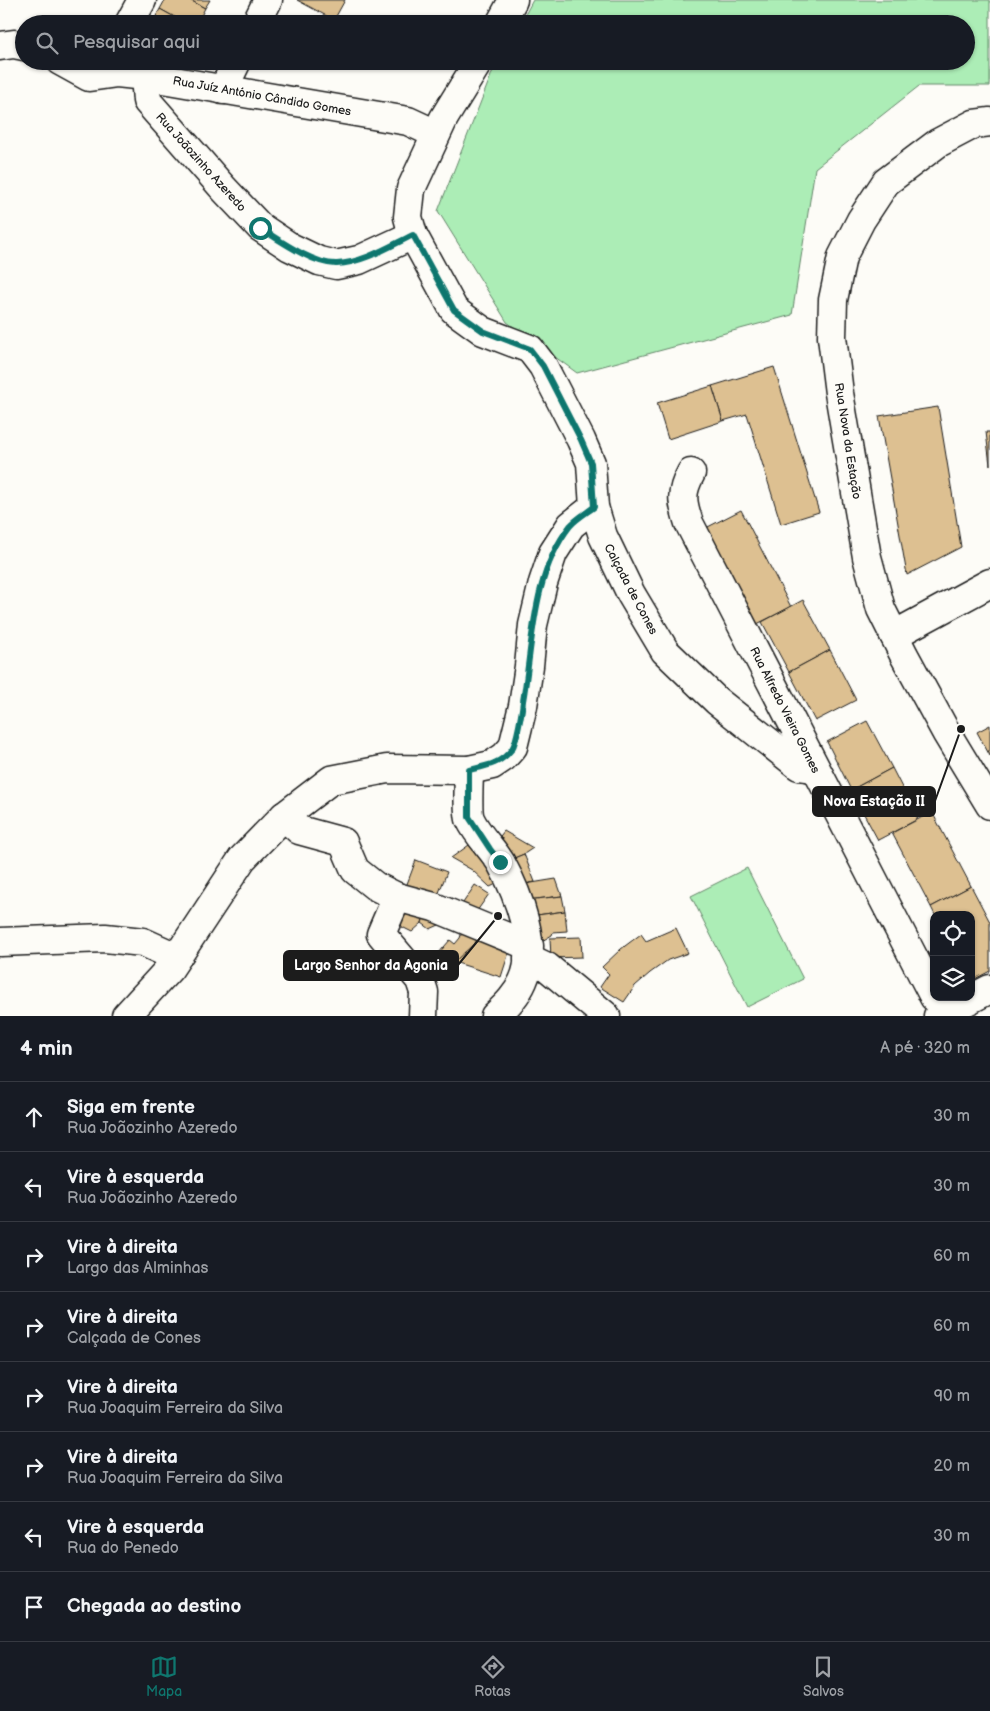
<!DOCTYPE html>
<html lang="pt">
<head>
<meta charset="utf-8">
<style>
	:root { --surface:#171b24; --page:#20242c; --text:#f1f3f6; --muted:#9ea1a6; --line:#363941; --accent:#0f766e }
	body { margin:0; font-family:"Balsamiq Sans",sans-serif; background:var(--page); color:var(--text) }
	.controls { position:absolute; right:15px; bottom:15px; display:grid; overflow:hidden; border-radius:10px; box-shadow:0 1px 4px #0004 }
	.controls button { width:45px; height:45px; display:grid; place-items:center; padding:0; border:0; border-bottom:1px solid var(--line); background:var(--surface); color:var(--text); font:25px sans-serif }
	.stop { position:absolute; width:15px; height:15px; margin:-11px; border:4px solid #0f766e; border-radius:50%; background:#fff }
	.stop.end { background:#0f766e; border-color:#fff; box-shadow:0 1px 5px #0008 }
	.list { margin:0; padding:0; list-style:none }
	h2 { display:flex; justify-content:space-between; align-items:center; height:65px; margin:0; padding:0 20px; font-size:21px }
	h2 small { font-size:16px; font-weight:400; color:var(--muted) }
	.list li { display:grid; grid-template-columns:32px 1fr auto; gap:15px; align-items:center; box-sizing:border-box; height:70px; padding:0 20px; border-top:1px solid var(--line) }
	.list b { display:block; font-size:19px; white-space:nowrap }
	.list p { margin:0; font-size:16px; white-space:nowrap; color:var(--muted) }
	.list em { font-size:16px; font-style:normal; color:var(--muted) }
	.icon { flex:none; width:28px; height:28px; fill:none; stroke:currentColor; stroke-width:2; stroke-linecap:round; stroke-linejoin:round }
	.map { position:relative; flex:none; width:990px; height:1016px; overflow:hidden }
	.search { position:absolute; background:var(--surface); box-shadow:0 1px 4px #0004; left:15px; right:15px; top:15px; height:55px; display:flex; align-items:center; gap:12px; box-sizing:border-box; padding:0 18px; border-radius:28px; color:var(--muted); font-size:19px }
	.sheet { height:625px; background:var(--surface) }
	nav { display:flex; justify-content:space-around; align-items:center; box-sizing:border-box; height:70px; border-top:1px solid var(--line); background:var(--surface); font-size:14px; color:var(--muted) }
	nav a { display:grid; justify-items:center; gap:2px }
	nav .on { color:var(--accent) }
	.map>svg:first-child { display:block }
</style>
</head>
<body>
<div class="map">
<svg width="990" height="1016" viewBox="0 0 990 1016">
	<rect width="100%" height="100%" fill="#fdfcf7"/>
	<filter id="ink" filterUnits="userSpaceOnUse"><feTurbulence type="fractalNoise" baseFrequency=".02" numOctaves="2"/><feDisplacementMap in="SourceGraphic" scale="10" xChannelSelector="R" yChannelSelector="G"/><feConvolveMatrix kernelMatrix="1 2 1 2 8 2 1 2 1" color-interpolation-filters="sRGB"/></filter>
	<g filter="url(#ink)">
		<g fill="#acedb6" stroke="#648469">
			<polygon points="533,0 990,0 990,86 919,86 815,168 792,315 577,373 507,322 438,211 492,73 498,61 966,61 966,24 520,24"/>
			<polygon points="747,868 803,979 747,1007 691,896"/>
		</g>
		<g fill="#ddc091" stroke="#1c1c1c">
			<polygon points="165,0 190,0 205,8 197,24 187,24 160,9"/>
			<polygon points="190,0 210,0 205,8"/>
			<polygon points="297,0 345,0 334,20"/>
			<polygon points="160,9 187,24 152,24"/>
			<polygon points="774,367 819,512 781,524 747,414 723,421 712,386"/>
			<polygon points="712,386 723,421 668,439 657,403"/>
			<polygon points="938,407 961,547 907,575 879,416"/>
			<polygon points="986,432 990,432 990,465"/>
			<polygon points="741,510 791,607 751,627 702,530"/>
			<polygon points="803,600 830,650 789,672 762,622"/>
			<polygon points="830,650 856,700 815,721 789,672"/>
			<polygon points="867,721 892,768 851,790 827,742"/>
			<polygon points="990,725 990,756 977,732"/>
			<polygon points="892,768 918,819 878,840 851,790"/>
			<polygon points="932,812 971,886 931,907 892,833"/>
			<polygon points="504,831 533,848 524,854 507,861 494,844"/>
			<polygon points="469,845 473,850 480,845 505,880 490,887 472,870 451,858"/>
			<polygon points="524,854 535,882 519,885 507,861"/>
			<polygon points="416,860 447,872 435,903 404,892"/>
			<polygon points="556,879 562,896 527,900 519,885"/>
			<polygon points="475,885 489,894 472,918 457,912"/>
			<polygon points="971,886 990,922 990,971 971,981 971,915 935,915 931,907"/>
			<polygon points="562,896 565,911 530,916 527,900"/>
			<polygon points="405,903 426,909 422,923 412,932 402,927 399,917"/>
			<polygon points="426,909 446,922 430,929 422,923"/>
			<polygon points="565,911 567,931 553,932 552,935 537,944 530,916"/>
			<polygon points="464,926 481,933 476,942 451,966 438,954 450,940 455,944 460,938"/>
			<polygon points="676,928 688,953 668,960 650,973 635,986 624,1002 600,987 609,974 602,967 621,949 641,934 646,941"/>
			<polygon points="481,933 511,946 501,977 454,962 476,942"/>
			<polygon points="581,937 582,957 551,958 550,938"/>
		</g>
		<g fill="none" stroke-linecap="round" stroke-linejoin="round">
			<g stroke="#1c1c1c" stroke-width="31">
				<g id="minor">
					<polyline points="129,24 142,0"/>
					<polyline points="256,24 268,0"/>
					<polyline points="500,24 513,0"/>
					<polyline points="0,46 14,44 24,46"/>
					<polyline points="60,61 89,77 117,73 145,76 408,121 436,134"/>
					<polyline points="479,61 444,118 411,189 408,217 413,235 454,310 483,331 530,349 543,366 581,440 591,463 594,507 603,536 631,594 665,651 717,701 799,766 815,768"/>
					<polyline points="145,76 147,101 224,189 260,227 290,247 319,261 336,265 359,260 413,235"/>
					<polyline points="223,90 237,61"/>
					<polyline points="990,122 974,124 938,143 886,182 861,220 842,257 833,300 832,337 839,393 867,557 881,609 904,655 947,734 990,805"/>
					<path d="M 691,473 C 680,493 682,502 689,523 L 934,997"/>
					<polyline points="894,635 990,583"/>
					<path d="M 469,770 C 469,780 467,811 470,819 C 478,836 492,848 501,863 C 518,894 539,947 523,981 C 517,995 507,1005 495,1016"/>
					<polyline points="284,816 299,830 343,842 355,870 375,886 397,897 434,907 529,946"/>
					<polyline points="397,897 381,934 420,980 424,992 423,1016"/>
					<polyline points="0,942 105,938 143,942 176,957"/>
					<polyline points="528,958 547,967 606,1016"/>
					<polyline points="126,1016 170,968 242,859 284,816 331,780 387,769 469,770 492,765 504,757 513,747 523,706 529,666 533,625 543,583 553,553 571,525 594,507"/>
					<polyline points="938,1016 990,989"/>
				</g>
			</g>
			<use href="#minor" stroke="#fdfcf7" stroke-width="28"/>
		</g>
	</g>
	<g fill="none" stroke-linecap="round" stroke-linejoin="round" filter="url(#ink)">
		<path stroke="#0f766e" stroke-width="6" d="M 260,228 C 279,240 314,265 337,264 C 363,263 390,246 413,235 L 454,310 L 483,331 L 530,349 L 543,366 L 581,440 L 591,463 L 594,507 C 586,513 576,519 570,526 C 532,575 533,643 523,701 C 522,711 517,741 512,749 C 501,764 486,766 469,770 L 469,817 L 490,849 L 500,862"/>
	</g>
	<g text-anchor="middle" stroke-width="4" stroke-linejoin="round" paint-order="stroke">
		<g font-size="12" fill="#1c1c1c" stroke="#fdfcf7">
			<text transform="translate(262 96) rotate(10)" y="4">Rua Juíz António Cândido Gomes</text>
			<text transform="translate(201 162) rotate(48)" y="4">Rua Joãozinho Azeredo</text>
			<text transform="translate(848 441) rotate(81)" y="4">Rua Nova da Estação</text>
			<text transform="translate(631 589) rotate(62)" y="4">Calçada de Cones</text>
			<text transform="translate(785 710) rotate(63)" y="4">Rua Alfredo Vieira Gomes</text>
		</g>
	</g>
	<path fill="none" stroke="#1c1c1c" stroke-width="2" d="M961 729L935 801M498 916L458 965"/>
	<g fill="#1c1c1c" stroke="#fdfcf7" stroke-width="2">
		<circle cx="961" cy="729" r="5"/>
		<circle cx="498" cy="916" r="5"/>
	</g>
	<g fill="#1c1c1c" stroke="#1c1c1c" stroke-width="2">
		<rect x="813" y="787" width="122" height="29" rx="5"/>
		<rect x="284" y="951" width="174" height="29" rx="5"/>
	</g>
	<g font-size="14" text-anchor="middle" font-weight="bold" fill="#fff">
		<text x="874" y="806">Nova Estação II</text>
		<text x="371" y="970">Largo Senhor da Agonia</text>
	</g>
</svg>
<div class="controls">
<button><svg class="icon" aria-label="locate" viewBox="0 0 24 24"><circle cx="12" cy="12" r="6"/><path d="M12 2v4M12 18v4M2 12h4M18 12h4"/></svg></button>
<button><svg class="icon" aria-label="layers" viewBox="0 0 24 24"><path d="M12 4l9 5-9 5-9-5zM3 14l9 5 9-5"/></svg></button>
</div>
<div class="stop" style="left:260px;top:228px"></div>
<div class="stop end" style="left:500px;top:862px"></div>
<div class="search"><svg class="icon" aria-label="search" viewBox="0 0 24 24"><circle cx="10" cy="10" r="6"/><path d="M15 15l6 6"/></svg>Pesquisar aqui</div>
</div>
<section class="sheet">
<h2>4 min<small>A pé · 320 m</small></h2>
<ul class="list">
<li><svg class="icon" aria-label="ahead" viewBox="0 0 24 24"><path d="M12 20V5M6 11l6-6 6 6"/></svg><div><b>Siga em frente</b><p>Rua Joãozinho Azeredo</p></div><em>30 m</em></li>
<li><svg class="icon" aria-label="left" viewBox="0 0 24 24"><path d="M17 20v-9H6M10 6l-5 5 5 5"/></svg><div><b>Vire à esquerda</b><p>Rua Joãozinho Azeredo</p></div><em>30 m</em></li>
<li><svg class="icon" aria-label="right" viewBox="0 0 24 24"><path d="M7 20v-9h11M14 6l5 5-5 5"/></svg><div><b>Vire à direita</b><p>Largo das Alminhas</p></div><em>60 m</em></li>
<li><svg class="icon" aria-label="right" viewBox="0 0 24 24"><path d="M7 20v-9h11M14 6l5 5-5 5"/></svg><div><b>Vire à direita</b><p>Calçada de Cones</p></div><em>60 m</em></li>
<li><svg class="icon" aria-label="right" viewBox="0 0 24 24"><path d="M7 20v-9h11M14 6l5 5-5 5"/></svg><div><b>Vire à direita</b><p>Rua Joaquim Ferreira da Silva</p></div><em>90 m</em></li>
<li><svg class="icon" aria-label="right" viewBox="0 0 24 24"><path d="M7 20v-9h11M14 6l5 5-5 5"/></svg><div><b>Vire à direita</b><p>Rua Joaquim Ferreira da Silva</p></div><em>20 m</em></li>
<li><svg class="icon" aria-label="left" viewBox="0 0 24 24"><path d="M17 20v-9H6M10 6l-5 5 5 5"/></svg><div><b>Vire à esquerda</b><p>Rua do Penedo</p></div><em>30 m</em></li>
<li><svg class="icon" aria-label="arrive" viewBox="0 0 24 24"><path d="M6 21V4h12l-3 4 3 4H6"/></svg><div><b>Chegada ao destino</b></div></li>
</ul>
</section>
<nav>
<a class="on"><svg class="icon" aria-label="map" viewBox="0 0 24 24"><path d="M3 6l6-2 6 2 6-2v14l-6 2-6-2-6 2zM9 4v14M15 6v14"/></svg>Mapa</a>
<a><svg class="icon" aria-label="directions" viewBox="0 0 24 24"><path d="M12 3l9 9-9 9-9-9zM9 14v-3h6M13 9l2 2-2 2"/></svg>Rotas</a>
<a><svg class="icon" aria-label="saved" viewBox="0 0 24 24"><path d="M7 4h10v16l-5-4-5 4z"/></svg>Salvos</a>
</nav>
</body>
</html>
